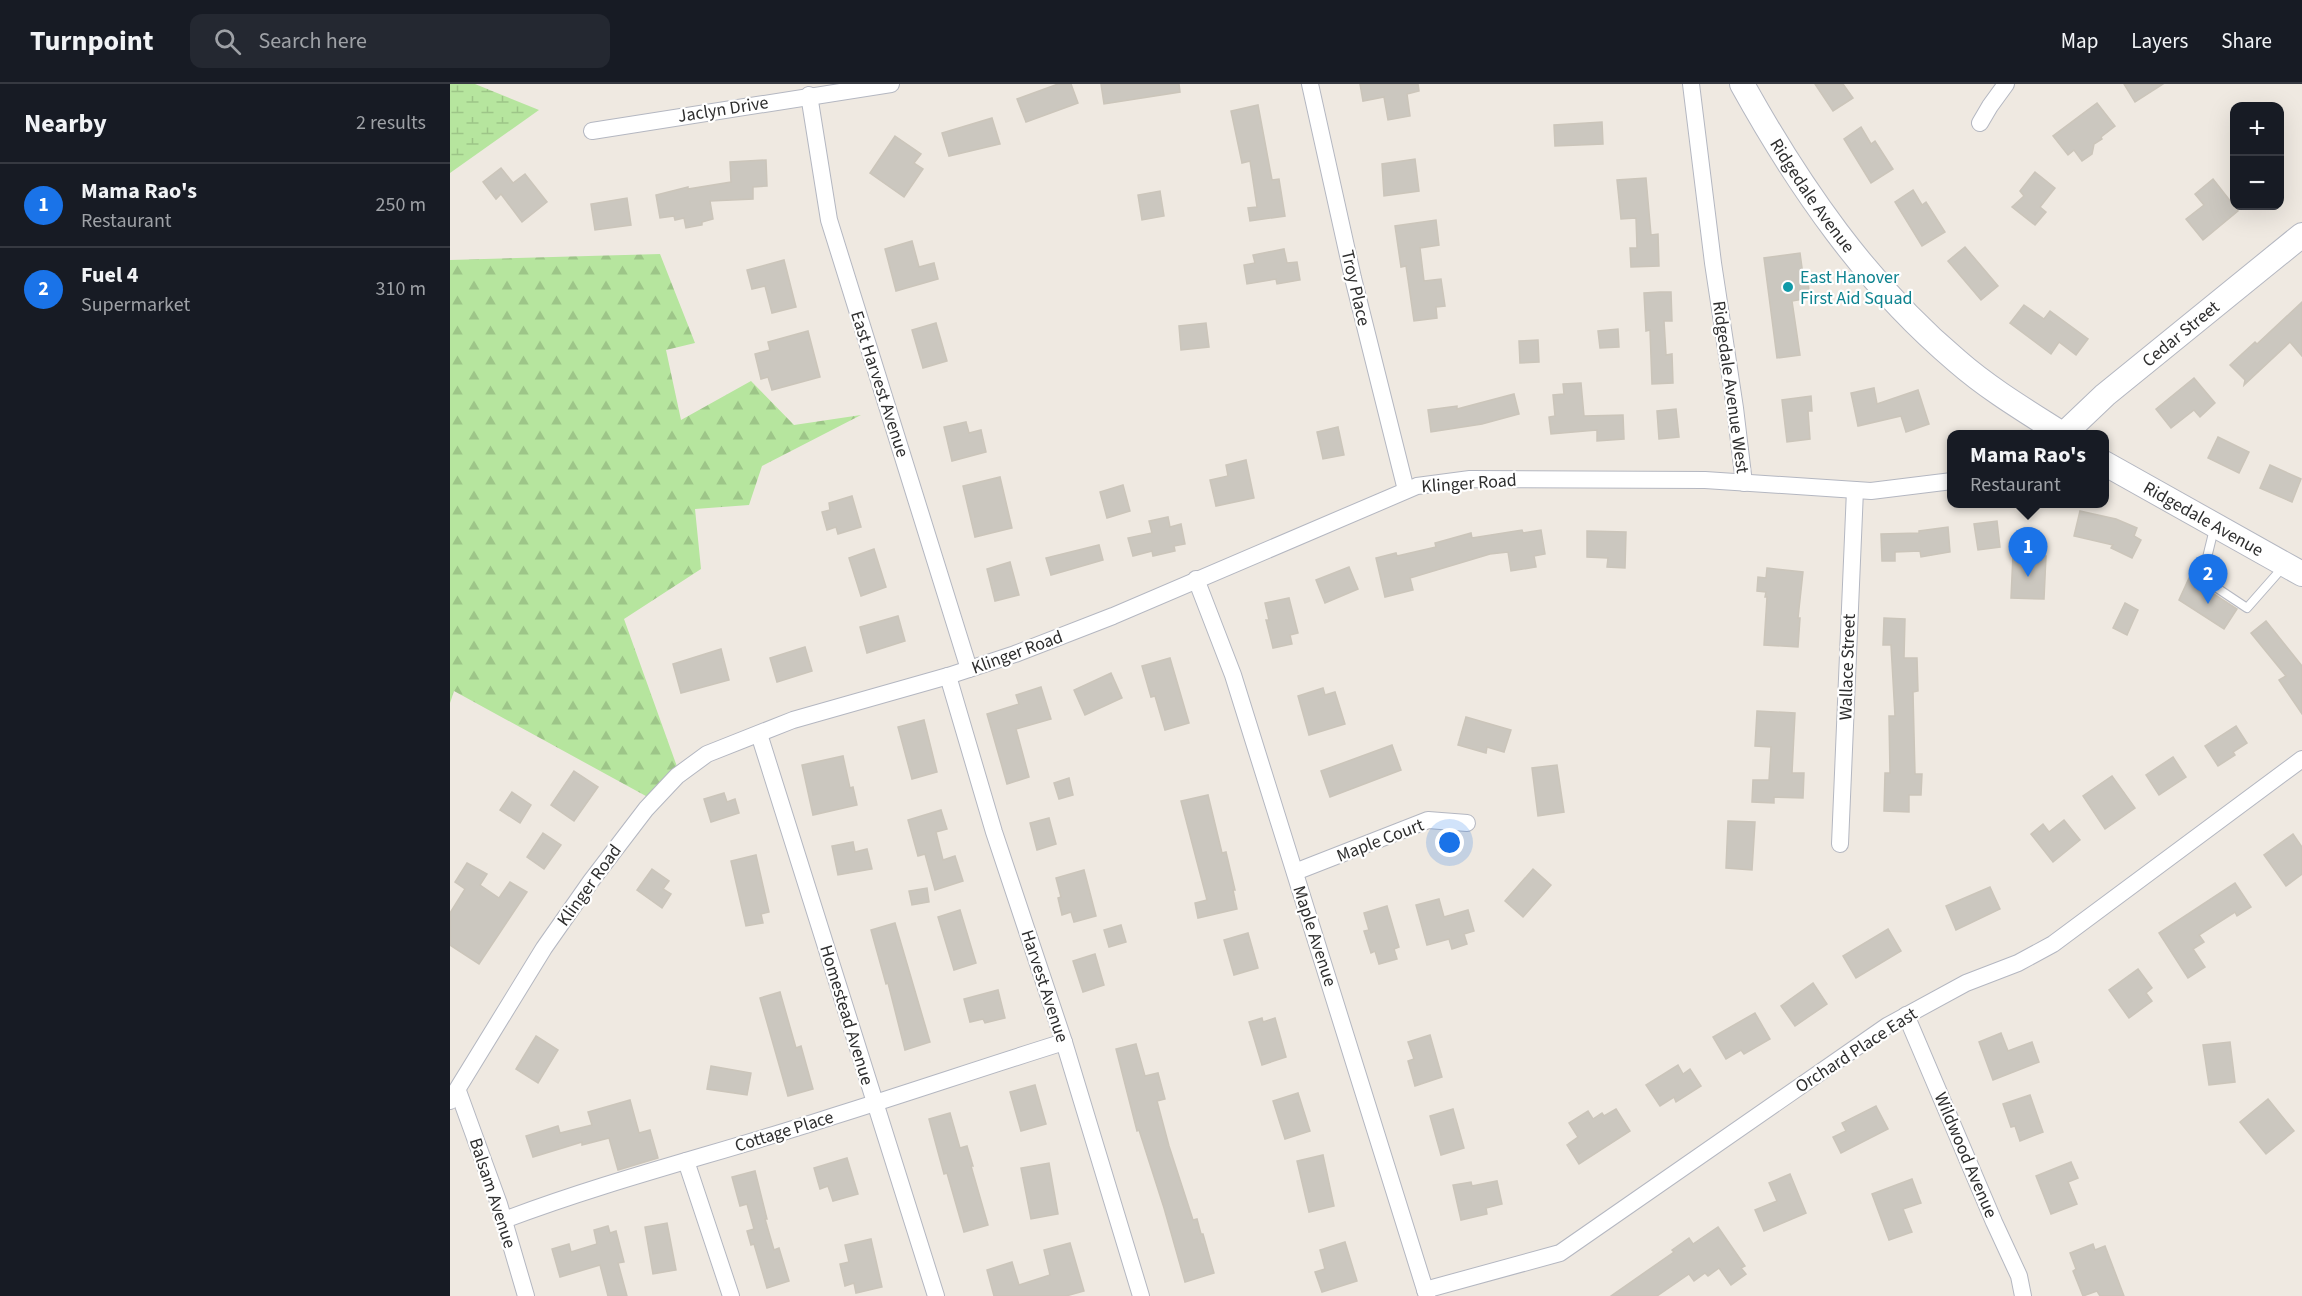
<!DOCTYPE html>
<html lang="en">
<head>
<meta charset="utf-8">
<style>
	:root { --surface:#171b24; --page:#242831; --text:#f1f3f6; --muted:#9ea1a6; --line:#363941; --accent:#1a73e8 }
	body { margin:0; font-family:"Source Sans 3",sans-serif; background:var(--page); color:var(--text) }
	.controls { position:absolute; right:18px; top:18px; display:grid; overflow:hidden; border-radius:12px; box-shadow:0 6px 24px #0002 }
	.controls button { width:54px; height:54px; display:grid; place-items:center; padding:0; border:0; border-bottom:2px solid var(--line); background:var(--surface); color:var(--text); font:30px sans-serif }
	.you { position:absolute; left:1000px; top:759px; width:21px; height:21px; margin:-15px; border:4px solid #fff; border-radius:50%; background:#1a73e8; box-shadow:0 0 0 9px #1a73e833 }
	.badge { display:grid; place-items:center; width:39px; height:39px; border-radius:50%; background:var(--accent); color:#fff; font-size:20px; font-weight:700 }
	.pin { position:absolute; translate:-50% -50px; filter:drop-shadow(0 2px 3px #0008) }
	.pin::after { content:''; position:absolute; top:32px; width:21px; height:18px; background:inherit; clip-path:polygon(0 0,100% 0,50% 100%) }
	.popup { position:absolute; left:1497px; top:346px; width:162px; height:78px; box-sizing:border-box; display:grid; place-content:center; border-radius:12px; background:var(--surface); filter:drop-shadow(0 2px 4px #0005); font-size:20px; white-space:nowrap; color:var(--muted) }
	.popup b { font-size:22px; color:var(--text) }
	.popup::after { content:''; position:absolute; left:50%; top:100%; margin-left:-12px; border:12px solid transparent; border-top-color:var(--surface) }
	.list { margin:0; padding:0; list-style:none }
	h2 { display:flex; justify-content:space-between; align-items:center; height:78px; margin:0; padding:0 24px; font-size:26px }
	h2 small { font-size:20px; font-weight:400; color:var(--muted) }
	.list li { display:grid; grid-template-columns:39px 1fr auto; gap:18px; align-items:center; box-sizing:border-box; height:84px; padding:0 24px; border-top:2px solid var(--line) }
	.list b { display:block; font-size:22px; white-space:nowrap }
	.list p { margin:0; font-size:20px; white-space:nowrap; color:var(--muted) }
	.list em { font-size:20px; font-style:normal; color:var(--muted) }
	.icon { flex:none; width:33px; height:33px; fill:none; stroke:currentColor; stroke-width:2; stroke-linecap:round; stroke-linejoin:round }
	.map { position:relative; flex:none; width:1852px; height:1212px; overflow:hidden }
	header { display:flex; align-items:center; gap:36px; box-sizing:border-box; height:84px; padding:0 30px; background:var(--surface); border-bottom:2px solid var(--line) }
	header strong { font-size:28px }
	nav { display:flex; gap:33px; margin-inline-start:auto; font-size:21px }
	.search { width:420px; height:54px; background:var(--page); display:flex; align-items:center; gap:15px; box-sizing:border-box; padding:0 21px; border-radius:12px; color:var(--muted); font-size:22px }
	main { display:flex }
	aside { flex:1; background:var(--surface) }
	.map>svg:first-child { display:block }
</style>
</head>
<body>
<header>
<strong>Turnpoint</strong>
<div class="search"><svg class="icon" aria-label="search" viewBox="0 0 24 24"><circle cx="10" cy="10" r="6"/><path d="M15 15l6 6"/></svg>Search here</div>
<nav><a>Map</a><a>Layers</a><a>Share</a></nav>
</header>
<main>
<aside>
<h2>Nearby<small>2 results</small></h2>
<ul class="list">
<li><span class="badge">1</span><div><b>Mama Rao's</b><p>Restaurant</p></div><em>250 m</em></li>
<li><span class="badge">2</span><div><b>Fuel 4</b><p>Supermarket</p></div><em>310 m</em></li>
</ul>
</aside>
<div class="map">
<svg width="1852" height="1212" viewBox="0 0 1852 1212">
	<defs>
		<pattern id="forest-firs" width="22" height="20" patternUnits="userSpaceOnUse" patternTransform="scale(1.5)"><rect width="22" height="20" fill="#b6e59e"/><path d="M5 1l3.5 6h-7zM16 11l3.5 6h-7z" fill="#9dc588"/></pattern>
		<pattern id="wetland-marsh" width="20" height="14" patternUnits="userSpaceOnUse" patternTransform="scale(1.5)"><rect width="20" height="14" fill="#b6e59e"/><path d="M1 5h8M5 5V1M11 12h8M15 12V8" fill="none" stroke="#9dc588"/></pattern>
	</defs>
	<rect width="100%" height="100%" fill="#efe9e1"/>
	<polygon fill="url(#forest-firs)" points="210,170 245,259 216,266 231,336 301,297 344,341 411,331 312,382 299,421 245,425 251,485 174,535 230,691 205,717 4,607 0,619 0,176"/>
	<polygon fill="url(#wetland-marsh)" points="0,0 25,0 89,26 0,89"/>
	<g fill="#cbc7bf" stroke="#cbc5ba" stroke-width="1.5">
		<polygon points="608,0 621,0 628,19 576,38 567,15"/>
		<polygon points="651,0 729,0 730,8 654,20"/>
		<polygon points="910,0 968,0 969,7 957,10 960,32 938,36 934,13 913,17"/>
		<polygon points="1365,0 1393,0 1403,14 1383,27"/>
		<polygon points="1674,0 1713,0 1685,18"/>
		<polygon points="1647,19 1665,42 1651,53 1652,55 1644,60 1642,70 1632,77 1624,66 1618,71 1603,52"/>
		<polygon points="808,21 822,96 829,95 835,132 800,137 798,124 807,123 800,77 792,79 781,27"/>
		<polygon points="542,34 550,60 499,72 492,49"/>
		<polygon points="1152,38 1153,60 1105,62 1104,41"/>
		<polygon points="1411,43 1421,60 1425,57 1443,85 1421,99 1394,55"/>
		<polygon points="445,52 471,70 464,79 473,85 454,113 420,89"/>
		<polygon points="965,75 969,107 934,112 932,80"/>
		<polygon points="316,76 317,102 303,103 303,115 260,117 263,135 252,138 252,141 236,144 234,134 225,136 224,132 210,134 206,111 238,103 238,105 281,98 280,78"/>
		<polygon points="51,84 63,99 75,90 97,118 72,138 51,110 46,115 33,98"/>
		<polygon points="1585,88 1605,104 1590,123 1596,128 1585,141 1562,123 1574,112 1570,107"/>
		<polygon points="1196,94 1201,151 1208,150 1209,182 1181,183 1180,164 1187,164 1186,134 1171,135 1167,96"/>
		<polygon points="1763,95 1788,127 1753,156 1736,135 1754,121 1745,110"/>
		<polygon points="1463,106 1472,121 1476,118 1495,148 1472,162 1445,118"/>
		<polygon points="710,107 714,132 692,136 688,111"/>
		<polygon points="177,114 181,141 145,146 141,120"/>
		<polygon points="986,136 989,161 970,164 974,197 991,195 995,222 986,223 987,234 964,237 956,182 951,183 945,142"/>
		<polygon points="462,157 469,183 484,179 488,195 446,207 435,165"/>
		<polygon points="1515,163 1548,202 1531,216 1498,177"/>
		<polygon points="834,165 837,179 847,178 850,196 827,200 826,195 797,200 794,181 805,179 803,171"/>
		<polygon points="1350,169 1353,191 1357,191 1360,214 1342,217 1350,271 1327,274 1314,174"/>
		<polygon points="334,176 346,223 322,229 315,202 302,205 297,186"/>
		<polygon points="1210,208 1221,208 1222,237 1214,237 1216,271 1222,270 1223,299 1202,300 1200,246 1196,247 1194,209"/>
		<polygon points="1852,218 1852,272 1840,258 1794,301 1795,296 1780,281 1805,258 1807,260"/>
		<polygon points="1574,221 1594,235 1600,227 1638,255 1626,271 1609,258 1601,270 1560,239"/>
		<polygon points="486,239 497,277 473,284 462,246"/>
		<polygon points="756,239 759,263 731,266 729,242"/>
		<polygon points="1168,245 1169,263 1150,264 1148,247"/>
		<polygon points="358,247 370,293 322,306 318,293 311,295 305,270 320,266 318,258"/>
		<polygon points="1088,256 1089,278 1070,279 1069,257"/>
		<polygon points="1744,294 1765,319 1750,333 1744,326 1721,344 1706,325"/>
		<polygon points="1131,299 1134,332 1173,331 1174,355 1147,357 1147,346 1101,350 1099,333 1105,332 1103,311 1114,310 1113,300"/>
		<polygon points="1424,304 1427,320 1468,306 1479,340 1456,348 1451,332 1408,342 1401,309"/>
		<polygon points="1064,310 1069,330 1032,340 981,348 978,326 1007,322 1007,325"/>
		<polygon points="1361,312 1362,327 1358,327 1360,355 1337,358 1332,316"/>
		<polygon points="1226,325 1229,353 1209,355 1207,327"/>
		<polygon points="516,338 519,349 531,346 536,368 502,377 494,343"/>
		<polygon points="888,343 894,371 873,375 867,348"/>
		<polygon points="1768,353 1799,368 1789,389 1758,374"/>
		<polygon points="796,376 804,414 766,422 760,396 778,392 776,381"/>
		<polygon points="1820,381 1851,395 1842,418 1810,404"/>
		<polygon points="550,393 562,444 525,453 513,402"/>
		<polygon points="673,401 680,427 657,434 650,408"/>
		<polygon points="402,412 411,443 388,450 386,443 377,446 372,428 380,426 379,419"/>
		<polygon points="1630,427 1666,435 1687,444 1684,452 1691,456 1682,474 1661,464 1663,461 1624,452"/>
		<polygon points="718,433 720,443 731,440 735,460 724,462 725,467 703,472 702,467 683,472 678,454 702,449 699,437"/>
		<polygon points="1547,437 1550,463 1528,466 1524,440"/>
		<polygon points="1498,443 1500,468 1471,473 1470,467 1445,468 1445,477 1432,477 1431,450 1469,449 1469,447"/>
		<polygon points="1072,446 1073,449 1091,446 1095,470 1084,472 1086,483 1061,487 1058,468 1040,470 960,494 963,506 935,513 926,474 946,469 947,472 986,463 985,459 1021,449 1022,454"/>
		<polygon points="1137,447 1176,448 1175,484 1157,483 1158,474 1137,473"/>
		<polygon points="649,461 653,476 601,491 596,474"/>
		<polygon points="424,465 436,503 411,512 399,474"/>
		<polygon points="1563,470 1596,472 1594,515 1561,514"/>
		<polygon points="560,478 569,511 545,517 537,485"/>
		<polygon points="899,483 908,505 875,519 866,496"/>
		<polygon points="1317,484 1353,488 1348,534 1350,534 1348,563 1314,561 1317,513 1315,513 1316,508 1307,507 1308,493 1316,494"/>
		<polygon points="1739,494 1787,525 1774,545 1729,516"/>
		<polygon points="839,514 848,549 840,551 842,560 823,564 816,536 819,536 815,519"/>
		<polygon points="1675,519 1688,526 1677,551 1663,544"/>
		<polygon points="448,532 455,557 417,569 410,543"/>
		<polygon points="1434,534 1455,535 1454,574 1467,574 1468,607 1463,608 1465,690 1472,690 1471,711 1459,711 1459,728 1434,727 1435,689 1440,689 1439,632 1445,632 1441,561 1433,561"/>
		<polygon points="1816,537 1852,582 1852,630 1829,596 1836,592 1801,549"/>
		<polygon points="355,563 362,587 327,598 320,574"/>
		<polygon points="271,565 279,596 231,609 223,580"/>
		<polygon points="720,574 739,639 715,646 705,612 701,613 692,582"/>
		<polygon points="661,589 672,614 635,631 624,606"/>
		<polygon points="591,603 601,635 566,645 579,693 557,700 537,630 569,620 566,611"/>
		<polygon points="873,604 875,611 885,608 895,640 859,651 848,612"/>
		<polygon points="1307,627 1345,629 1342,689 1354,689 1353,714 1324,713 1324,719 1302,718 1303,696 1319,696 1321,663 1305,662"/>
		<polygon points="1016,633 1061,646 1054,668 1037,663 1036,669 1008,661"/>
		<polygon points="474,636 487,688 462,695 448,643"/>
		<polygon points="1786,642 1797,659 1783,668 1785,671 1768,682 1755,662"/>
		<polygon points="942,661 951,686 880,713 871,687"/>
		<polygon points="393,672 400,704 403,703 407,721 363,731 352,681"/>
		<polygon points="1723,673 1736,693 1709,711 1696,691"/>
		<polygon points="1107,681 1114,728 1088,732 1082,684"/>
		<polygon points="124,687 148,703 124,737 101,721"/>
		<polygon points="1662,692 1685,724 1655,745 1633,712"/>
		<polygon points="619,694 623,711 609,715 604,699"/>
		<polygon points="62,708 81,721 70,739 50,726"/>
		<polygon points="274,709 277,718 285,715 289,729 261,738 254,715"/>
		<polygon points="758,711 772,769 776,768 785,806 783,806 787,825 748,834 745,819 757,816 731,717"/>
		<polygon points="491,726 497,745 486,748 493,776 505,772 513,797 485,806 475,770 468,772 458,736"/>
		<polygon points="599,734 606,760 587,766 580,739"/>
		<polygon points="1614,736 1630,756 1603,778 1581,750 1593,740 1599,748"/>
		<polygon points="1278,737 1305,738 1302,786 1276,784"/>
		<polygon points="93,749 111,761 94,785 77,773"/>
		<polygon points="1843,750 1852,763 1852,790 1836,802 1814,771"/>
		<polygon points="403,758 405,768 417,765 422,785 388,791 382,762"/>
		<polygon points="306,771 319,828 311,830 313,839 296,842 281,777"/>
		<polygon points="17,779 37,790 30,801 49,814 60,798 77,808 29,880 0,861 0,829 15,805 5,798"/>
		<polygon points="202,785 219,797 213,805 221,810 212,824 187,806"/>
		<polygon points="1083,785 1101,801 1073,833 1055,817"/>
		<polygon points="634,786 646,832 624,838 621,828 612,831 608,814 611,813 606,794"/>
		<polygon points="1785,799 1801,823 1787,832 1785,828 1749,851 1754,858 1743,865 1755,883 1738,894 1709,849"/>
		<polygon points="1540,803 1550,825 1506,846 1496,822"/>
		<polygon points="477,804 479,818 462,821 459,807"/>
		<polygon points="989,815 994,833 1018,826 1024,847 1014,850 1017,860 1002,865 999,855 977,861 966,821"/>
		<polygon points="937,822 949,863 944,865 947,875 929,880 925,867 921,869 914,847 919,846 914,829"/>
		<polygon points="510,826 526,879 504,886 488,833"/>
		<polygon points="445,839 480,958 455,966 438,899 436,900 421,846"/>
		<polygon points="671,841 676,858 659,863 654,846"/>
		<polygon points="1438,845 1451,867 1406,894 1393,872"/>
		<polygon points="798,849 808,884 784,891 774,856"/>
		<polygon points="645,870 654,901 633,908 623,877"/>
		<polygon points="1688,885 1702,904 1696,909 1702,917 1679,934 1659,906"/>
		<polygon points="1363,899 1377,920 1345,942 1331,922"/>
		<polygon points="548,906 555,934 535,939 533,935 520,938 514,915"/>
		<polygon points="330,908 346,964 351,962 363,1005 338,1012 310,914"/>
		<polygon points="1305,929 1320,955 1294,970 1291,966 1276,975 1263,953"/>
		<polygon points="812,934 813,938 825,934 836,973 812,981 799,938"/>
		<polygon points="1551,949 1558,967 1582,958 1589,978 1543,996 1529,958"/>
		<polygon points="980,951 992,993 965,1002 958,977 964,975 958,958"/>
		<polygon points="86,952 108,966 88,999 66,985"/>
		<polygon points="1780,958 1785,998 1759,1001 1753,961"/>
		<polygon points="686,960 695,992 708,989 715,1015 707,1017 719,1062 743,1136 747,1135 751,1150 753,1150 764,1189 735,1198 714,1124 689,1046 687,1047 666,965"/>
		<polygon points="1228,981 1233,990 1240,985 1251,1002 1226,1018 1224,1013 1210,1022 1196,1001"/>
		<polygon points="261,982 301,989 297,1011 257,1005"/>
		<polygon points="585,1001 596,1040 571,1047 560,1008"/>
		<polygon points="848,1009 860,1047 835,1055 823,1017"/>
		<polygon points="1580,1011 1593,1048 1570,1057 1565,1042 1561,1043 1553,1020"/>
		<polygon points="1818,1015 1844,1047 1816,1070 1790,1038"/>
		<polygon points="180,1016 189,1049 200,1046 208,1074 168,1086 159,1054 132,1061 132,1058 83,1073 76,1052 108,1042 110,1049 142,1041 138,1028"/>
		<polygon points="1426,1022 1438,1045 1391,1069 1383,1053 1396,1047 1392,1039"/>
		<polygon points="1003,1025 1014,1064 991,1071 980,1032"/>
		<polygon points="1166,1025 1180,1047 1129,1080 1117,1061 1128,1053 1119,1039 1138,1027 1143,1035 1152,1029 1154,1032"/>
		<polygon points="500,1029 510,1064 517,1062 523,1082 521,1082 538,1141 514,1148 497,1089 494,1090 479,1035"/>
		<polygon points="873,1071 884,1122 859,1128 847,1077"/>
		<polygon points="397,1074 408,1110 383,1117 378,1102 370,1105 364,1084"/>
		<polygon points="1621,1078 1628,1094 1618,1098 1627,1120 1601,1130 1586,1092"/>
		<polygon points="599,1079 608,1130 581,1135 571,1084"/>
		<polygon points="305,1087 317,1135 315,1135 324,1166 329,1164 339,1197 317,1204 304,1160 301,1161 297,1147 304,1145 297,1120 290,1122 282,1093"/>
		<polygon points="1340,1090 1356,1129 1314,1147 1305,1126 1327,1117 1319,1099"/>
		<polygon points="1462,1095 1471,1119 1453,1125 1462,1148 1439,1156 1422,1110"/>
		<polygon points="1047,1097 1052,1120 1036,1124 1037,1130 1011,1136 1003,1101 1021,1098 1022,1102"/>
		<polygon points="217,1139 226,1186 203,1190 195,1143"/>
		<polygon points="158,1142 160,1149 166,1147 174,1178 168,1179 177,1212 158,1212 150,1181 110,1193 102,1165 119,1160 121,1168 147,1160 144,1146"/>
		<polygon points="1268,1143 1295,1182 1291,1184 1296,1190 1281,1201 1269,1184 1258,1192 1255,1189 1244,1197 1239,1190 1207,1212 1161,1212 1224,1168 1222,1166 1239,1154 1243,1160"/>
		<polygon points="421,1155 432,1203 406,1209 404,1199 395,1202 390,1180 399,1178 395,1161"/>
		<polygon points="895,1158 907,1197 872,1208 865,1188 875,1185 870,1166"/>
		<polygon points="620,1159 634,1207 616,1212 544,1212 537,1186 562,1178 569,1201 600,1191 594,1166"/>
		<polygon points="1643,1160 1645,1166 1655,1162 1674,1212 1650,1212 1647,1207 1633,1212 1623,1187 1626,1185 1620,1169"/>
	</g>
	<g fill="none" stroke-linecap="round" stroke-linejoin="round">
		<g stroke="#b4b7c1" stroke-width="10">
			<polyline id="lane" points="1764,445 1752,494 1797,524 1834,482"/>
		</g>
		<g stroke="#b4b7c1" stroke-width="18">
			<g id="street">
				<polyline points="860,0 903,194 956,406"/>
				<polyline points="1241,0 1263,179 1285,324 1294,399"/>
				<polyline points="359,11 379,136 519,585"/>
				<polyline points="1530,39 1540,22 1556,0"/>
				<polyline points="142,47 441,0"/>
				<polyline points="746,495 783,591 977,1212"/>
				<polyline points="498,592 544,748 614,958 691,1212"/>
				<polyline points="309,650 486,1212"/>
				<polyline points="1390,760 1405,406"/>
				<polyline points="845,788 978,736 1017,739"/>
				<polyline points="1456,931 1544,1138 1569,1192 1573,1212"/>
				<polyline points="8,1007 49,1120 76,1212"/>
				<polyline points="0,1017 94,864 141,797 196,725 227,692 257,670 343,636 498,592 565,570 663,532 967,402 1020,395 1255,396 1421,407 1502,397"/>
				<polyline points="236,1077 281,1212"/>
				<path d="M 54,1136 C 162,1095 274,1068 384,1032 C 461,1008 537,982 614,958"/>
				<polyline points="975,1206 1110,1169 1437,942 1516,899 1568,879 1603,860 1852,675"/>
			</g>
		</g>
		<g stroke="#b4b7c1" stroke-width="26">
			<g id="secondary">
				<path id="s1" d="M 1292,0 C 1349,103 1417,201 1507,277 C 1539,305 1576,327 1612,350"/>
				<path id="s2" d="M 1614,350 L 1655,311 L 1852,151"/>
				<path id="s3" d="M 1654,379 L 1852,490"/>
			</g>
		</g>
		<use href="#lane" stroke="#fff" stroke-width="8"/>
		<use href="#street" stroke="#fff" stroke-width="16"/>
		<use href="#secondary" stroke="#fff" stroke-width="24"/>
	</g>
	<circle fill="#0f9aa8" stroke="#fff" stroke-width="2" cx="1338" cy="203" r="6"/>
	<g text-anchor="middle" stroke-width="4.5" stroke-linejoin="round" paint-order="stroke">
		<g font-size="18" fill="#2e2e2e" stroke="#fff">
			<text transform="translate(273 25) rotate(-9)" y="6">Jaclyn Drive</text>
			<text dy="6" stroke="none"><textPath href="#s1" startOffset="132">Ridgedale Avenue</textPath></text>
			<text transform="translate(906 204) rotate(77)" y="6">Troy Place</text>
			<text dy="6" stroke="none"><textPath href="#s2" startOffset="154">Cedar Street</textPath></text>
			<text transform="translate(430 300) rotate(72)" y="6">East Harvest Avenue</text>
			<text transform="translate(1281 303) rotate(82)" y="6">Ridgedale Avenue West</text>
			<text transform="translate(1019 399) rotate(-4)" y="6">Klinger Road</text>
			<text dy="6" stroke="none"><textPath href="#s3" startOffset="114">Ridgedale Avenue</textPath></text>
			<text transform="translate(567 568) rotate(-20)" y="6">Klinger Road</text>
			<text transform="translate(1397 583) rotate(-88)" y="6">Wallace Street</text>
			<text transform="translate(930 756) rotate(-21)" y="6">Maple Court</text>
			<text transform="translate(139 801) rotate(-54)" y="6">Klinger Road</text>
			<text transform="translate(865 852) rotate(72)" y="6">Maple Avenue</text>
			<text transform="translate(595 902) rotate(72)" y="6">Harvest Avenue</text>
			<text transform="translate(397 931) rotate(73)" y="6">Homestead Avenue</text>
			<text transform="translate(1406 966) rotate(-33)" y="6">Orchard Place East</text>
			<text transform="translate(334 1047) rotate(-17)" y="6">Cottage Place</text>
			<text transform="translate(1516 1071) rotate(67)" y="6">Wildwood Avenue</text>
			<text transform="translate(43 1109) rotate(72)" y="6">Balsam Avenue</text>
		</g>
		<g font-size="18" fill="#0d838f" stroke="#fff" text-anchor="start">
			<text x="1350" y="199">East Hanover<tspan x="1350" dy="21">First Aid Squad</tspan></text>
		</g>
	</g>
</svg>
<div class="controls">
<button>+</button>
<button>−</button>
</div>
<div class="you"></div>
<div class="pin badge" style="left:1578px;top:493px">1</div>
<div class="popup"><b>Mama Rao's</b>Restaurant</div>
<div class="pin badge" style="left:1758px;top:520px">2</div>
</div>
</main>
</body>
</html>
